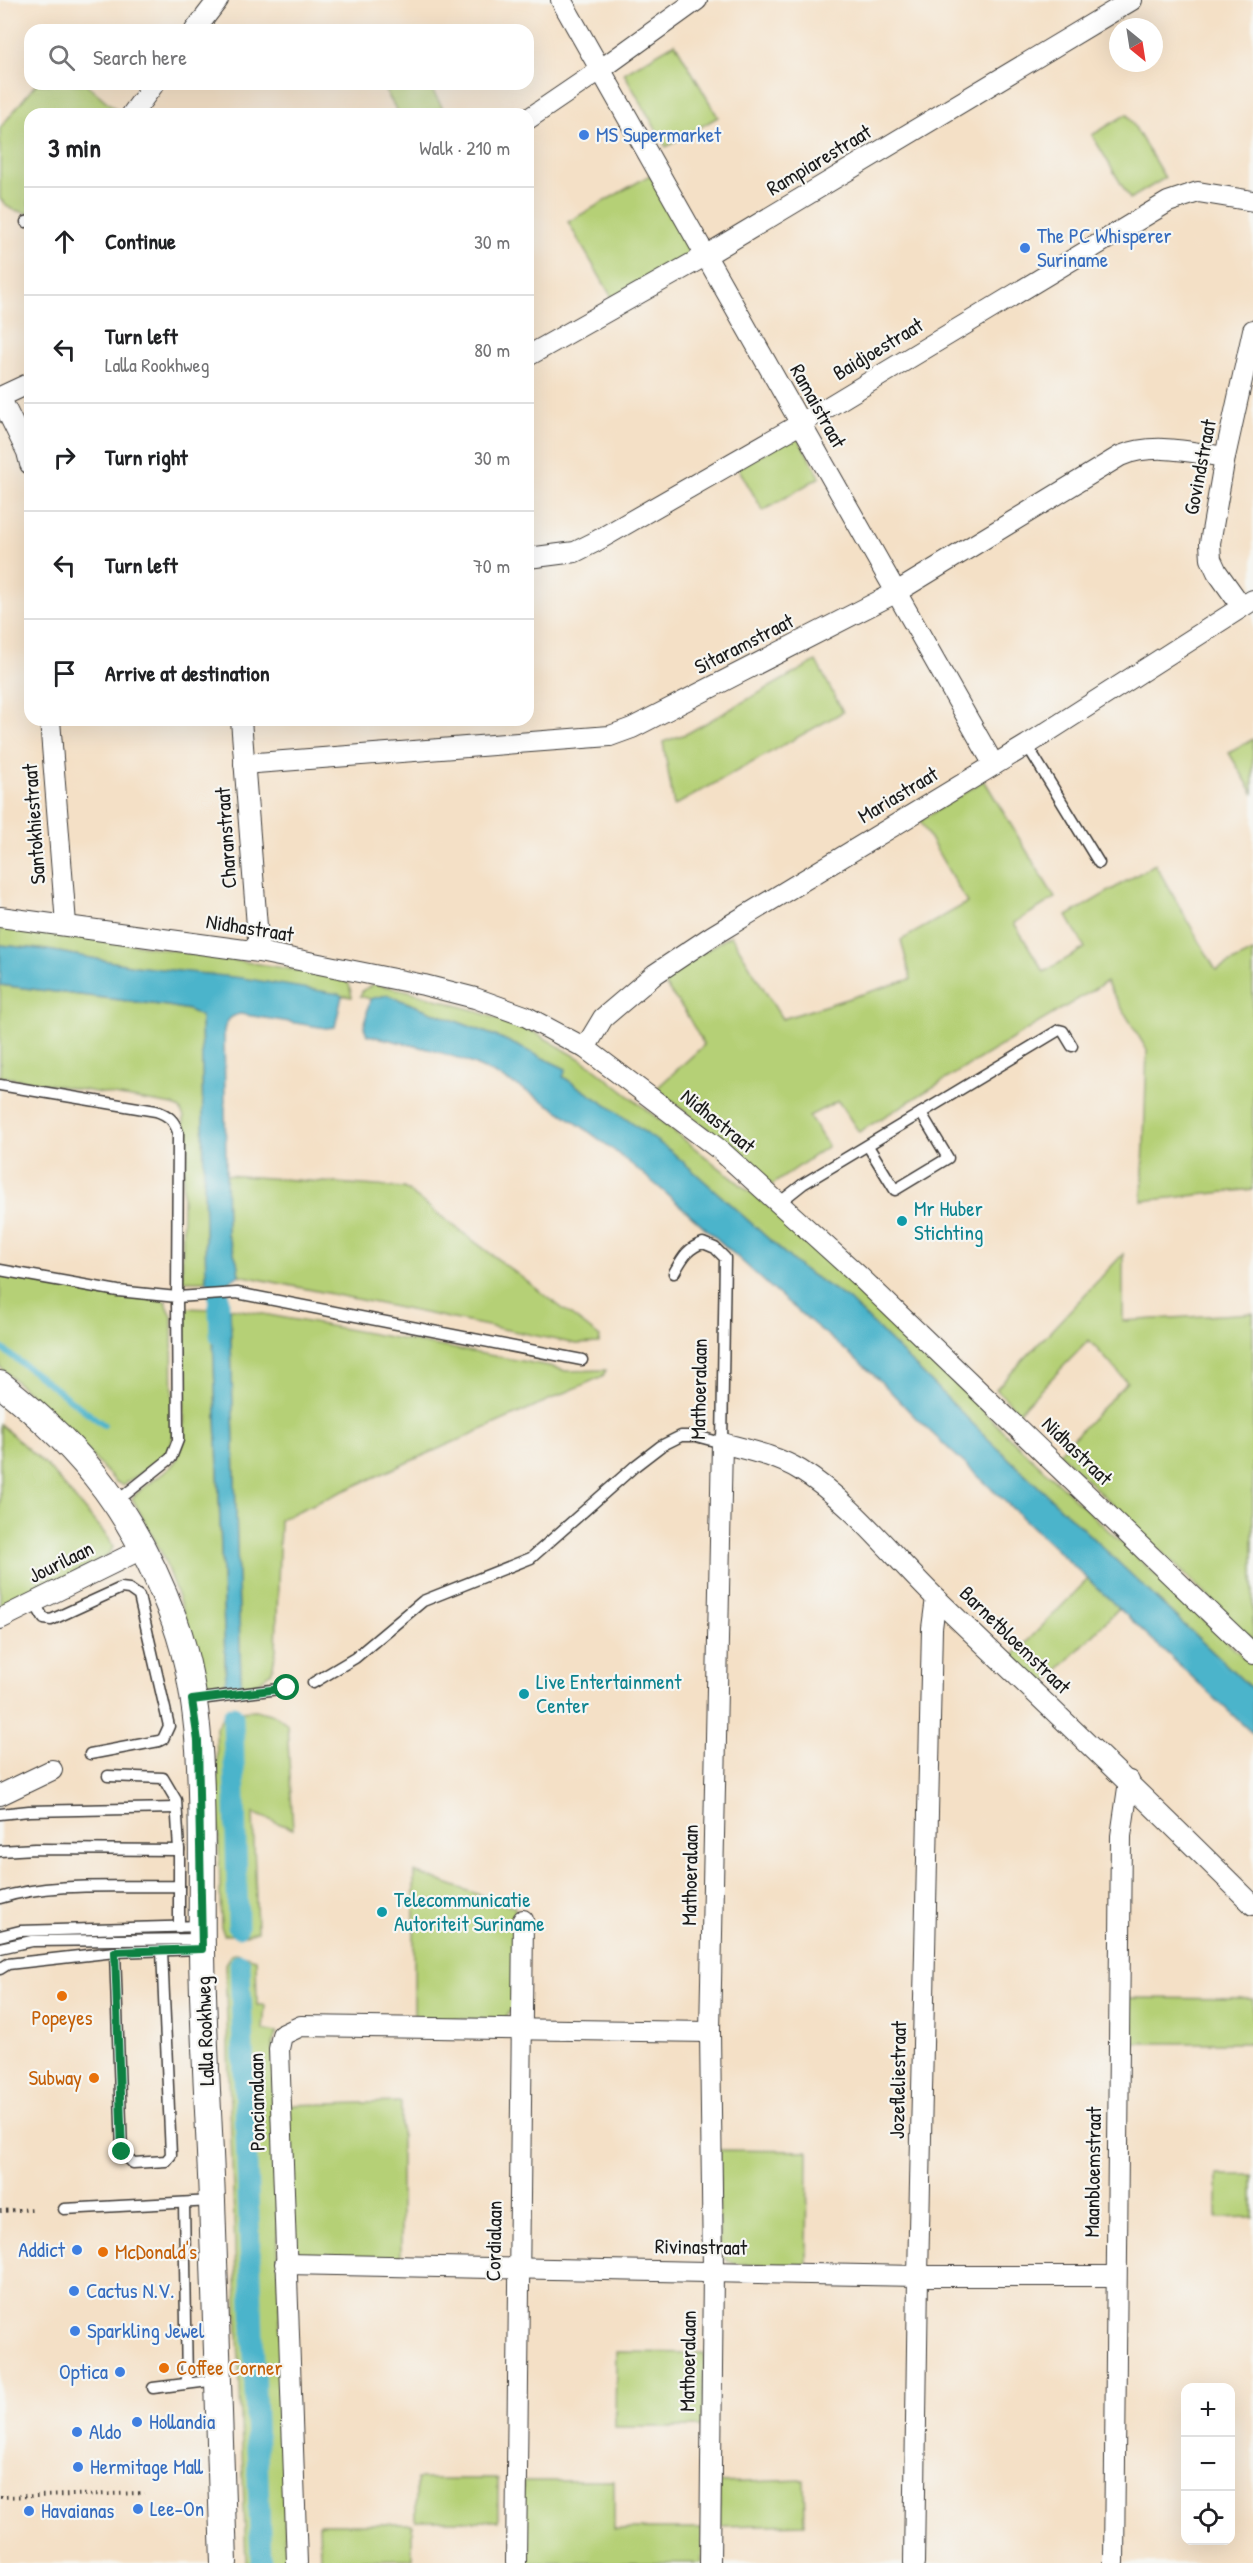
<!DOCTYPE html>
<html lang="en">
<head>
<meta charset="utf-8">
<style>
	:root { --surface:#fff; --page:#f2f2f2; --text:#202124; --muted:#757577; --line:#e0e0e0 }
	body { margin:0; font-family:"Patrick Hand",sans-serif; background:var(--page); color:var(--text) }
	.controls { position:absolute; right:18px; bottom:18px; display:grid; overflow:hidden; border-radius:12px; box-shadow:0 6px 24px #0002 }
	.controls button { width:54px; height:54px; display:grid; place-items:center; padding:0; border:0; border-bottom:2px solid var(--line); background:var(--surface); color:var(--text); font:30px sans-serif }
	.compass { position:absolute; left:1109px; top:18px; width:54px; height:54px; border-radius:50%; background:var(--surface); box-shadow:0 6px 24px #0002; rotate:150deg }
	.stop { position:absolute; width:18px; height:18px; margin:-14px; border:4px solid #0b8043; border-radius:50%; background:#fff }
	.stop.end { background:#0b8043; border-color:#fff; box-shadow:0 2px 6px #0008 }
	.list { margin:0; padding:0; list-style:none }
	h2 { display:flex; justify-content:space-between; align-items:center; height:78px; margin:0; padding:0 24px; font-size:26px }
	h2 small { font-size:20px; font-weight:400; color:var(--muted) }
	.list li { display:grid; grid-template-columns:39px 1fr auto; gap:18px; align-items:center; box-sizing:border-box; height:108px; padding:0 24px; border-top:2px solid var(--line) }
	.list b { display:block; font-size:22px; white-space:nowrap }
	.list p { margin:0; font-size:20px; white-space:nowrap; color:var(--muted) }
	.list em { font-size:20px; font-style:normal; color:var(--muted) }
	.icon { flex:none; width:33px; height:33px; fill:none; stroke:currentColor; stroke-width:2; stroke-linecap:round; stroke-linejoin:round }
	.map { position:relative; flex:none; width:1253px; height:2563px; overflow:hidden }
	.search { position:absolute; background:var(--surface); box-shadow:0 6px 24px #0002; left:24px; top:24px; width:510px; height:66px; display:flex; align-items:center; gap:15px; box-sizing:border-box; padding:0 21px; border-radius:18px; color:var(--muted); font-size:22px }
	.panel { position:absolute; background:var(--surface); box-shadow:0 6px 24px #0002; left:24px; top:108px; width:510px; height:618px; border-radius:18px }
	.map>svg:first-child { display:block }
</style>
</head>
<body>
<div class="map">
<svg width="1253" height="2563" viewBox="0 0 1253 2563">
	<rect width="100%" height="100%" fill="#f6f6f2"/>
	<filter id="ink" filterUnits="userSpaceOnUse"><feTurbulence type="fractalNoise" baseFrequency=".0167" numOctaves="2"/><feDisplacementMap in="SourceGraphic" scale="12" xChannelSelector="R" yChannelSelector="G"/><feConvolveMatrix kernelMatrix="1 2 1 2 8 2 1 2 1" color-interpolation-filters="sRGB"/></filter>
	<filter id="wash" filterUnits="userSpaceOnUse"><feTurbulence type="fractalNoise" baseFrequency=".008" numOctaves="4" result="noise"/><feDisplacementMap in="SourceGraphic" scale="24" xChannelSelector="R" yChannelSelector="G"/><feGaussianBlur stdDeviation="1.35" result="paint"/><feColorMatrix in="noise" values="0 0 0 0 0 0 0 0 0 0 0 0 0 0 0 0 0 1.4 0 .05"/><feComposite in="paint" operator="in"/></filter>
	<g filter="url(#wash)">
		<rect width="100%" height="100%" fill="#f4e0c6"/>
		<g fill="#b5d076" stroke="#687649" stroke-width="1.5">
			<polygon points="675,43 718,117 666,147 624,73"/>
			<polygon points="36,84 86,84 120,113 30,114 29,214 11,209 0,199 0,128"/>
			<polygon points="381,84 429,84 446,114 399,114"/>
			<polygon points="1127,114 1165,178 1130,199 1092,135"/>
			<polygon points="650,175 691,250 690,255 614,301 568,222"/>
			<polygon points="794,435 798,438 820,477 763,511 738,468"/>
			<polygon points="816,661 843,712 674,806 663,742 688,733"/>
			<polygon points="1253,739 1253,793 1229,753"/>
			<polygon points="984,780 1055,898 1014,923 1044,972 1085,948 1067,916 1155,864 1216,970 1253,952 1253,1189 1142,1201 1147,1050 1106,982 859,1132 838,1101 809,1116 828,1146 772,1185 728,1145 656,1089 704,1045 684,1010 660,979 731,935 782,1019 911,979 901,940 967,903 920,821"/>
			<polygon points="0,925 95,938 340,977 349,984 352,997 135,966 48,950 0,945"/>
			<polygon points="374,984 409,991 473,1010 536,1033 589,1064 785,1220 898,1325 1009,1437 1253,1666 1253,1690 986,1437 848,1299 802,1269 672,1152 608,1106 563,1077 565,1069 503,1039 388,995 370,999 360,996 363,990"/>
			<polygon points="0,985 168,1006 189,1010 201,1016 206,1281 182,1281 184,1117 180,1109 173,1105 0,1076"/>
			<polygon points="226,1175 404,1188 600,1337 599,1343 576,1344 239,1275 237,1261 227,1235"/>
			<polygon points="1123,1254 1123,1321 1253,1313 1253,1640 1059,1453 1127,1382 1089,1340 1019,1412 996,1389"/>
			<polygon points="0,1275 165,1301 172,1316 173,1434 171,1449 160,1461 123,1485 116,1482 65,1427 0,1367"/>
			<path d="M 184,1308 L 212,1309 L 226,1683 L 210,1685 L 202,1679 L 184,1614 L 162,1554 L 132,1498 C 145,1483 170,1473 178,1457 C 180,1452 182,1445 184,1439 Z"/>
			<path d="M 230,1308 L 549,1366 L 566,1371 L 606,1370 L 603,1376 L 280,1519 L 276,1650 L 272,1671 C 260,1682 253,1689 237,1686 L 241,1683 Z"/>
			<polygon points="0,1424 48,1467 110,1540 113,1548 107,1556 0,1612"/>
			<polygon points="1088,1579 1119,1608 1042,1687 1012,1657"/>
			<polygon points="256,1710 277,1716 287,1724 293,1829 253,1813 257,1931 246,1935 224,1935 221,1926 216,1727 224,1715 238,1711"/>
			<polygon points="414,1872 515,1907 512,2008 506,2018 499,2020 414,2018"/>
			<polygon points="236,1953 256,1959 257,2005 265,2005 263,2030 277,2032 273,2042 286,2563 246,2563 225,1964 230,1956"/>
			<polygon points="1126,1998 1253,1999 1253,2043 1125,2043"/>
			<polygon points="401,2102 401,2259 300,2256 294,2251 288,2105"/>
			<polygon points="719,2150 808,2151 807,2265 735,2264 728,2261 719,2248"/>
			<polygon points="1217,2175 1253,2175 1253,2217 1217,2218"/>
			<polygon points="616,2352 704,2353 703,2427 615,2427"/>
			<rect x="416" y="2479" width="82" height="42"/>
			<polygon points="804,2480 805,2524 720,2526 719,2483"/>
			<polygon points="523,2481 614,2481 614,2529 702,2529 702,2563 523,2563"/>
			<polygon points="319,2524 412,2524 412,2559 320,2561"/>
		</g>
		<g fill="#4cb4cb" stroke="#346874" stroke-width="1.5">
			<path d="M 0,945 L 48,950 L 135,966 L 242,978 L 339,994 L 342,996 L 335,1027 L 326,1028 L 240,1014 C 230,1016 227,1020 224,1030 L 227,1235 L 237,1261 L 239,1275 C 230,1283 217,1286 206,1281 L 201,1016 L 189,1010 L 168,1006 L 0,985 Z"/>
			<path d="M 387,995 L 503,1039 L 566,1069 L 563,1077 L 608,1106 L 672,1152 L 802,1269 L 848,1299 L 986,1437 L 1253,1690 L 1253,1734 L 916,1418 C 902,1404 889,1389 875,1376 C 840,1344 802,1316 767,1284 C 676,1202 587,1114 473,1064 C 440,1050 402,1043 367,1035 L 364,1027 L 370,999 Z"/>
			<polygon points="215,1306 230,1308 241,1683 237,1686 228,1686 226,1683 212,1309"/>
		</g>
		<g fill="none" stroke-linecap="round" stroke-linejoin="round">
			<polyline stroke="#4cb4cb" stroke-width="6" points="0,1347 104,1425"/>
			<g stroke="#4cb4cb" stroke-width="21">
				<polyline points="217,1255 220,1335"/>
				<polyline points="233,1716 238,1927"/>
				<polyline points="240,1964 261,2563"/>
			</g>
		</g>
	</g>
	<g filter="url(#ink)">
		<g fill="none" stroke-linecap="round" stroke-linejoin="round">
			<g stroke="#3c3936" stroke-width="13">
				<g id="service">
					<polyline points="26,222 30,221"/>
					<polyline points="1027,745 1099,863"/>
					<path d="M 0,1085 L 156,1111 C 168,1115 174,1120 178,1132 L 177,1297 L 237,1293 L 582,1360"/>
					<polyline points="868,1146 895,1190 948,1158 921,1113"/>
					<polyline points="779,1203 803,1184 1059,1030 1063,1031 1072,1046"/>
					<polyline points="0,1270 118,1291 177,1297 178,1440 171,1458 116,1502"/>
					<polyline points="34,1602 44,1619 51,1620 121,1588 129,1589 139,1596 169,1726 163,1739 159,1741 90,1754"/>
					<path d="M 313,1683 L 355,1658 L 423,1601 L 531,1558 L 635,1466 L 661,1446 L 681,1436 L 696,1436 L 722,1443 L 725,1258 L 715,1248 L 703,1243 C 687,1248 682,1259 674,1273"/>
					<polyline points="192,1700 287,1688"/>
					<polyline points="108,1776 163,1778 176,1800 179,1850 179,1927"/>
					<polyline points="0,1814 29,1811 176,1808"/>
					<polyline points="0,1851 35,1849 179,1850"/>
					<path d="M 0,1898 C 54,1881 122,1888 179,1886"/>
					<polyline points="0,1936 20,1931 202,1926"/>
					<polyline points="0,1948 32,1941 202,1939"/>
					<polyline points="115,1952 122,2152 133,2163 166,2161 171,2155 162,1951"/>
					<polyline points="0,1969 8,1964 115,1952 201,1949"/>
					<polyline points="184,2203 187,2383"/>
					<polyline points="64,2209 212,2201"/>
					<polyline points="153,2388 217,2380"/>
				</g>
			</g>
			<g stroke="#3c3936" stroke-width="22">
				<g id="minor">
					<polyline points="561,0 994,765"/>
					<polyline points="195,30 218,0"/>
					<polyline points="132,114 154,84"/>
					<polyline points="528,119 600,70 697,0"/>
					<polyline points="528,356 705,256 1132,0"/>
					<polyline points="0,397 27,452 30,464"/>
					<polyline points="0,397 30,383"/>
					<polyline points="528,558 575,552 593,543 800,424 1168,202 1198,192 1253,201"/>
					<polyline points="1242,607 1217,572 1211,559 1210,543 1225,457 1253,330"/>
					<polyline points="50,720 66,924"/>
					<polyline points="241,720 259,952"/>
					<path d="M 244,764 L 610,736 L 632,728 L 895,593 L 1120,456 C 1154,442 1190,452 1225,457"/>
					<polyline points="0,917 259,952 424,985 475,998 525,1016 585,1048 720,1150 859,1276 1253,1654"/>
					<polyline points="585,1048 603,1018 655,974 712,936 1027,745 1253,600"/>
					<polyline points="0,1619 144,1548"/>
					<polyline points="0,1795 52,1770"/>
					<polyline points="285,2264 918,2276 1115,2276"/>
					<polyline points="297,2563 279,2049 282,2035 301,2026 710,2032"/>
					<polyline points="516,2563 523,1920"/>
					<path d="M 710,2563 L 713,2270 L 710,2032 L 722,1443 C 748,1450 777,1456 800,1470 C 853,1503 893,1557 939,1601 C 1044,1702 1150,1802 1253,1905"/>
					<polyline points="914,2563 918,2276 932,1628 936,1598"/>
					<polyline points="1114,2563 1121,1836 1129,1781"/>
				</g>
			</g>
			<g stroke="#3c3936" stroke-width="28">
				<path id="tertiary" d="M 0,1384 C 87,1452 137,1518 175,1622 C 210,1718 200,1849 202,1951 C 203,2034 209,2117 212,2201 C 216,2321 220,2442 224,2563"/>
			</g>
			<g stroke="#3c3936" stroke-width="4" stroke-dasharray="1.5 4.5" stroke-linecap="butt">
				<polyline points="0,2211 35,2209"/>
				<polyline points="0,2497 144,2493"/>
			</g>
			<use href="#service" stroke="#fff" stroke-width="10"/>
			<use href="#minor" stroke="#fff" stroke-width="20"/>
			<use href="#tertiary" stroke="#fff" stroke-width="26"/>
		</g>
	</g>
	<g fill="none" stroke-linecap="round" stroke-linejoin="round" filter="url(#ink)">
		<polyline stroke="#0b8043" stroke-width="8" points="122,2152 115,1952 202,1949 198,1741 192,1700 287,1688"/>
	</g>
	<g fill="#3f7fe0" stroke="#f6f6f2" stroke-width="2">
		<circle cx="584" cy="135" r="6"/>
		<circle cx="1025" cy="248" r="6"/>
		<circle cx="77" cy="2250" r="6"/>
		<circle cx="74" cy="2291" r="6"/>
		<circle cx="75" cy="2331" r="6"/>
		<circle cx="120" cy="2372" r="6"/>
		<circle cx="137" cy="2422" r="6"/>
		<circle cx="77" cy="2432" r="6"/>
		<circle cx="78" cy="2467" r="6"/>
		<circle cx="138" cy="2509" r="6"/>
		<circle cx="29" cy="2511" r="6"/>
	</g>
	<g fill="#0f9aa8" stroke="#f6f6f2" stroke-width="2">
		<circle cx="902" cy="1221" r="6"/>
		<circle cx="524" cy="1694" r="6"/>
		<circle cx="382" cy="1912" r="6"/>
	</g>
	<g fill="#e8710a" stroke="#f6f6f2" stroke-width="2">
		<circle cx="62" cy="1996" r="6"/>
		<circle cx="94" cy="2078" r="6"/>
		<circle cx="103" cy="2252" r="6"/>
		<circle cx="164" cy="2368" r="6"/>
	</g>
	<g text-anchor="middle" stroke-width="4.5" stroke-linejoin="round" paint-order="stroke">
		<g font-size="21" fill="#366cbe" stroke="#f6f6f2" text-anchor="start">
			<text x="596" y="142">MS Supermarket</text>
			<text x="1037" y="243">The PC Whisperer<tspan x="1037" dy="24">Suriname</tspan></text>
			<text x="65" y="2257" text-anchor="end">Addict</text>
			<text x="86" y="2298">Cactus N.V.</text>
			<text x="87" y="2338">Sparkling Jewel</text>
			<text x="108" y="2379" text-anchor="end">Optica</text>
			<text x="149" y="2429">Hollandia</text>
			<text x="89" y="2439">Aldo</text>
			<text x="90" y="2474">Hermitage Mall</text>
			<text x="150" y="2516">Lee-On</text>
			<text x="41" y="2518">Havaianas</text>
		</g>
		<g font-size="21" fill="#1c1c1c" stroke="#f6f6f2">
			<text transform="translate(819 160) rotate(-31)" y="7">Rampiarestraat</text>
			<text transform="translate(878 349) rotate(-31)" y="7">Baidjoestraat</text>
			<text transform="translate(818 406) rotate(61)" y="7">Ramaistraat</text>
			<text transform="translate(1200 467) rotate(-79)" y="7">Govindstraat</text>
			<text transform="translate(744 644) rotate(-27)" y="7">Sitaramstraat</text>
			<text transform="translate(898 795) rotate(-31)" y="7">Mariastraat</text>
			<text transform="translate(34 824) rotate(-94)" y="7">Santokhiestraat</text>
			<text transform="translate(226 838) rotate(-94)" y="7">Charanstraat</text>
			<text transform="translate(250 928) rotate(9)" y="7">Nidhastraat</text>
			<text transform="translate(718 1121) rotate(39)" y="7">Nidhastraat</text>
			<text transform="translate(699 1389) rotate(-89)" y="7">Mathoeralaan</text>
			<text transform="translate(1077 1451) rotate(44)" y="7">Nidhastraat</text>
			<text transform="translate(61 1562) rotate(-26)" y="7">Jourilaan</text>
			<text transform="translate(1015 1640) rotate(44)" y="7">Barnetbloemstraat</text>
			<text transform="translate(690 1875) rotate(-89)" y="7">Mathoeralaan</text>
			<text transform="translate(205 2031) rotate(-92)" y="7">Lalla Rookhweg</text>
			<text transform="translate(898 2080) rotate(-89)" y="7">Jozefleliestraat</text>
			<text transform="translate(257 2102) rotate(-91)" y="7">Poncianalaan</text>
			<text transform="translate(1093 2172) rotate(-89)" y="7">Maanbloemstraat</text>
			<text transform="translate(494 2241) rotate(-89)" y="7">Cordialaan</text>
			<text transform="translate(701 2247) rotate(1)" y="7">Rivinastraat</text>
			<text transform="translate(688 2361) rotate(-89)" y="7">Mathoeralaan</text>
		</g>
		<g font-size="21" fill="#0d838f" stroke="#f6f6f2" text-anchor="start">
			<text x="914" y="1216">Mr Huber<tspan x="914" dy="24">Stichting</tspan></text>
			<text x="536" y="1689">Live Entertainment<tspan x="536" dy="24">Center</tspan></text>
			<text x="394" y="1907">Telecommunicatie<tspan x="394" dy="24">Autoriteit Suriname</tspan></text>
		</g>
		<g font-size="21" fill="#c56008" stroke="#f6f6f2" text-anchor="start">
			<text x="62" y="2025" text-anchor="middle">Popeyes</text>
			<text x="82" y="2085" text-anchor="end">Subway</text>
			<text x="115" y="2259">McDonald's</text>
			<text x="176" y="2375">Coffee Corner</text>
		</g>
	</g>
</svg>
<div class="controls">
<button>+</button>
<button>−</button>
<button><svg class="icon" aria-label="locate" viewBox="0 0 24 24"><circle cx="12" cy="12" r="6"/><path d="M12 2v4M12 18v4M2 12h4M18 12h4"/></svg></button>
</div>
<svg class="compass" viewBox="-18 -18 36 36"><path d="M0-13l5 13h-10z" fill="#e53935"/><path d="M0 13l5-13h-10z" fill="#757577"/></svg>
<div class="stop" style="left:287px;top:1688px"></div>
<div class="stop end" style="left:122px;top:2152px"></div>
<div class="search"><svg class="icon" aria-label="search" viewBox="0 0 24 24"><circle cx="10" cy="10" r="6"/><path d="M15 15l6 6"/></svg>Search here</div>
<section class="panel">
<h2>3 min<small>Walk · 210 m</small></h2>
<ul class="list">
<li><svg class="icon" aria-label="ahead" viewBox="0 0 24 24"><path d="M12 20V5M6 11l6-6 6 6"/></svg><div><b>Continue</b></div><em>30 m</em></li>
<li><svg class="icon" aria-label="left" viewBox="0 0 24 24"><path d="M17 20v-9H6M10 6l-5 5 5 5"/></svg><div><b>Turn left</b><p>Lalla Rookhweg</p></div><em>80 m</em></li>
<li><svg class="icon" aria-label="right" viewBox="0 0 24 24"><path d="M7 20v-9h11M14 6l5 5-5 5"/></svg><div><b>Turn right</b></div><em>30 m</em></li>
<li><svg class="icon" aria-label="left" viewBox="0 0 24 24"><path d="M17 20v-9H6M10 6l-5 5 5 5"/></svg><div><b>Turn left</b></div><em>70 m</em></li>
<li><svg class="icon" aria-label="arrive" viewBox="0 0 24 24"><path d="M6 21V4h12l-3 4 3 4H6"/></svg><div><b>Arrive at destination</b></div></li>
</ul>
</section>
</div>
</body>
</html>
